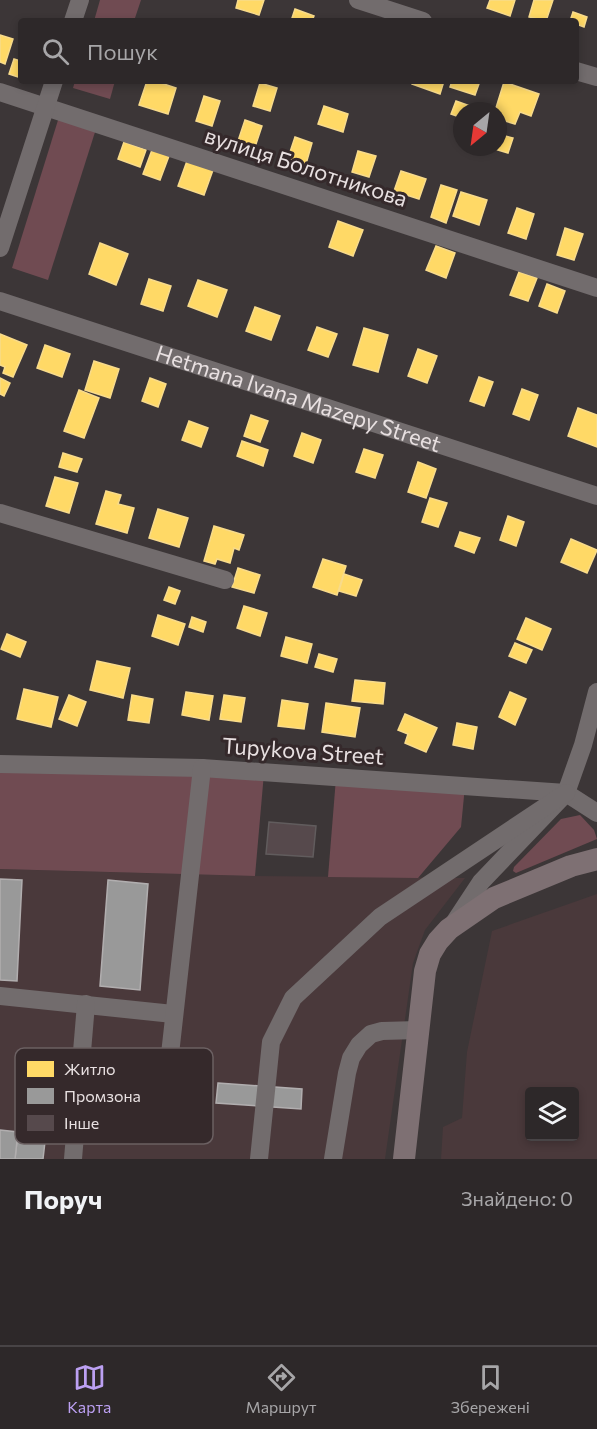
<!DOCTYPE html>
<html lang="uk">
<head>
<meta charset="utf-8">
<style>
	:root { --surface:#2d2829; --page:#393435; --text:#f1f3f6; --muted:#a7a6a8; --line:#484446; --accent:#bca0f2 }
	body { margin:0; font-family:Commissioner,sans-serif; background:var(--page); color:var(--text) }
	.controls { position:absolute; right:18px; bottom:18px; display:grid; overflow:hidden; border-radius:6px; box-shadow:0 3px 9px #0003 }
	.controls button { width:54px; height:54px; display:grid; place-items:center; padding:0; border:0; border-bottom:2px solid var(--line); background:var(--surface); color:var(--text); font:30px sans-serif }
	.compass { position:absolute; left:453px; top:102px; width:54px; height:54px; border-radius:50%; background:var(--surface); box-shadow:0 3px 9px #0003; rotate:209deg }
	.list { margin:0; padding:0; list-style:none }
	h2 { display:flex; justify-content:space-between; align-items:center; height:78px; margin:0; padding:0 24px; font-size:26px }
	h2 small { font-size:20px; font-weight:400; color:var(--muted) }
	.icon { flex:none; width:33px; height:33px; fill:none; stroke:currentColor; stroke-width:2; stroke-linecap:round; stroke-linejoin:round }
	.map { position:relative; flex:none; width:597px; height:1159px; overflow:hidden }
	.search { position:absolute; background:var(--surface); box-shadow:0 3px 9px #0003; left:18px; right:18px; top:18px; height:66px; display:flex; align-items:center; gap:15px; box-sizing:border-box; padding:0 21px; border-radius:6px; color:var(--muted); font-size:22px }
	.sheet { height:186px; background:var(--surface) }
	nav { display:flex; justify-content:space-around; align-items:center; box-sizing:border-box; height:84px; border-top:2px solid var(--line); background:var(--surface); font-size:16px; color:var(--muted) }
	nav a { display:grid; justify-items:center; gap:3px }
	nav .on { color:var(--accent) }
	.map>svg:first-child { display:block }
</style>
</head>
<body>
<div class="map">
<svg width="597" height="1159" viewBox="0 0 597 1159">
	<rect width="100%" height="100%" fill="#3c3637"/>
	<g fill="#4a393b" fill-rule="evenodd">
		<polygon points="0,869 255,876 465,878 425,930 413,963 385,1159 0,1159"/>
		<path d="M 597,894 L 597,1159 L 441,1159 L 443,1127 L 462,1118 L 467,1052 L 492,931 ZM 530,1092 L 574,1092 L 574,1136 L 530,1136 Z"/>
	</g>
	<g fill="#704b52">
		<polygon points="100,0 141,0 134,21 94,21"/>
		<polygon points="75,81 115,81 110,99 73,88"/>
		<polygon points="59,117 96,129 48,280 12,268"/>
		<polygon points="0,764 264,773 255,876 0,869"/>
		<polygon points="336,778 465,786 461,827 418,878 328,877"/>
		<polygon points="580,815 594,830 597,839 516,873 513,871 514,867 561,819"/>
	</g>
	<g fill="#ffd966" stroke="#f8db8b" stroke-width="1.5">
		<polygon points="238,0 264,0 259,15 236,8"/>
		<polygon points="490,0 515,0 510,16 487,8"/>
		<polygon points="534,0 553,0 546,21 529,17"/>
		<polygon points="295,9 314,16 312,21 291,21"/>
		<polygon points="573,12 587,17 584,27 576,24 576,21 570,21"/>
		<polygon points="0,35 13,39 5,64 0,62"/>
		<polygon points="14,59 21,61 21,78 9,74"/>
		<polygon points="147,81 155,81 176,88 168,114 139,105"/>
		<polygon points="413,81 444,81 440,94 412,84"/>
		<polygon points="452,81 480,81 475,95 450,87"/>
		<polygon points="504,82 539,94 531,116 520,112 515,124 498,119 498,111 495,111"/>
		<polygon points="260,83 277,88 270,111 253,106"/>
		<polygon points="204,96 220,101 212,126 196,121"/>
		<polygon points="456,101 470,106 468,111 462,111 462,118 451,114"/>
		<polygon points="324,106 348,114 343,132 318,124"/>
		<polygon points="245,120 262,126 254,150 237,144"/>
		<polygon points="498,134 513,138 508,153 488,147 498,147"/>
		<polygon points="295,137 312,143 306,164 288,158"/>
		<polygon points="124,142 146,150 140,167 118,159"/>
		<polygon points="152,150 169,156 160,180 143,174"/>
		<polygon points="358,151 376,156 369,177 352,172"/>
		<polygon points="187,161 213,170 204,195 178,186"/>
		<polygon points="401,171 426,179 419,199 394,191"/>
		<polygon points="441,185 457,190 446,223 431,217"/>
		<polygon points="461,192 487,200 479,225 453,216"/>
		<polygon points="517,208 534,214 526,239 508,233"/>
		<polygon points="338,221 363,230 353,256 329,247"/>
		<polygon points="565,228 583,234 574,260 557,255"/>
		<polygon points="100,243 128,254 116,285 89,274"/>
		<polygon points="436,246 455,253 446,278 426,270"/>
		<polygon points="519,272 537,278 528,301 510,295"/>
		<polygon points="149,279 171,286 163,311 141,304"/>
		<polygon points="198,280 227,290 217,317 188,306"/>
		<polygon points="547,284 565,291 557,313 539,306"/>
		<polygon points="255,307 280,316 271,340 246,331"/>
		<polygon points="317,327 337,334 328,357 308,350"/>
		<polygon points="364,328 388,335 378,372 353,365"/>
		<polygon points="0,334 27,345 13,377 3,373 5,367 0,365"/>
		<polygon points="45,345 70,354 62,377 37,368"/>
		<polygon points="418,349 437,356 427,383 408,376"/>
		<polygon points="94,361 119,369 110,398 85,390"/>
		<polygon points="479,377 493,382 484,406 470,401"/>
		<polygon points="0,378 10,383 4,396 0,394"/>
		<polygon points="150,378 166,384 158,407 142,401"/>
		<polygon points="522,389 538,395 529,420 513,414"/>
		<polygon points="79,390 99,398 84,438 64,431"/>
		<polygon points="578,408 597,415 597,447 568,436"/>
		<polygon points="251,415 268,421 260,442 244,436"/>
		<polygon points="189,421 208,428 201,447 182,440"/>
		<polygon points="302,433 321,440 313,463 294,456"/>
		<polygon points="242,441 268,450 263,466 237,456"/>
		<polygon points="364,449 383,455 375,478 356,472"/>
		<polygon points="63,453 82,459 77,472 59,467"/>
		<polygon points="418,462 436,469 426,498 408,492"/>
		<polygon points="55,477 78,483 69,513 46,506"/>
		<polygon points="106,491 121,495 118,504 134,508 127,533 96,524"/>
		<polygon points="430,498 447,503 438,527 422,522"/>
		<polygon points="158,509 188,518 179,547 149,538"/>
		<polygon points="508,516 524,522 516,546 500,540"/>
		<polygon points="214,526 244,535 239,550 234,548 230,563 217,559 215,564 204,561"/>
		<polygon points="460,532 480,538 474,553 455,546"/>
		<polygon points="571,539 597,550 587,573 561,562"/>
		<polygon points="323,559 346,566 337,595 313,587"/>
		<polygon points="238,568 260,575 254,593 232,587"/>
		<polygon points="344,574 362,580 356,596 339,591"/>
		<polygon points="169,587 180,591 175,604 164,600"/>
		<polygon points="244,606 267,613 260,636 237,628"/>
		<polygon points="158,615 185,624 178,645 152,636"/>
		<polygon points="192,617 206,622 203,632 189,627"/>
		<polygon points="526,618 551,629 542,650 517,639"/>
		<polygon points="7,634 26,642 20,657 1,649"/>
		<polygon points="286,637 312,644 307,663 281,656"/>
		<polygon points="515,643 532,650 526,663 509,656"/>
		<polygon points="319,654 337,659 333,672 315,667"/>
		<polygon points="97,661 130,668 123,698 90,690"/>
		<polygon points="355,680 385,683 383,704 352,701"/>
		<polygon points="24,689 58,697 51,727 17,719"/>
		<polygon points="186,692 213,696 209,720 182,715"/>
		<polygon points="510,692 526,699 515,725 499,717"/>
		<polygon points="69,695 86,702 77,726 59,719"/>
		<polygon points="132,695 153,699 149,723 128,720"/>
		<polygon points="224,695 245,698 241,722 220,719"/>
		<polygon points="282,700 308,704 304,729 278,726"/>
		<polygon points="326,703 360,708 355,737 322,732"/>
		<polygon points="405,714 437,728 426,752 405,743 408,734 398,730"/>
		<polygon points="457,723 477,727 473,749 453,745"/>
	</g>
	<g fill="#999" stroke="#b1aeaf" stroke-width="1.5">
		<polygon points="0,879 22,880 17,981 0,980"/>
		<polygon points="108,880 148,884 140,990 100,986"/>
		<polygon points="218,1083 302,1089 301,1109 216,1103"/>
		<polygon points="23,1086 51,1089 43,1159 15,1159"/>
		<polygon points="0,1130 18,1132 15,1159 0,1159"/>
	</g>
	<polygon fill="#56494c" stroke="#615c5d" stroke-width="1.5" points="269,822 316,826 313,857 266,854"/>
	<g fill="none" stroke-linecap="round" stroke-linejoin="round">
		<g stroke="#726c6d" stroke-width="18">
			<polyline points="358,0 423,21"/>
			<polyline points="73,21 80,0"/>
			<polyline points="576,71 597,77"/>
			<polyline points="0,92 597,288"/>
			<polyline points="0,248 54,81"/>
			<path id="s1" d="M 0,301 L 597,496"/>
			<polyline points="0,513 225,580"/>
			<polyline points="0,764 202,768 566,793 597,813"/>
			<polyline points="454,923 481,882 566,793 583,745 597,692"/>
			<polyline points="0,996 173,1014"/>
			<polyline points="168,1072 202,768"/>
			<polyline points="73,1159 86,1004"/>
			<polyline points="259,1159 271,1042 293,998 380,917 566,793"/>
			<polyline points="333,1159 347,1073 351,1058 359,1045 371,1034 382,1031 418,1030"/>
		</g>
		<polyline stroke="#7e7073" stroke-width="22" points="404,1159 425,971 430,954 438,941 449,929 494,898 571,866 597,859"/>
	</g>
	<g text-anchor="middle" stroke-width="6" stroke-linejoin="round" paint-order="stroke">
		<g font-size="22" fill="#e8e0e1" stroke="#35292b">
			<text transform="translate(306 167) rotate(18)" y="8">вулиця Болотникова</text>
			<text dy="8" stroke="none"><textPath href="#s1" startOffset="314">Hetmana Ivana Mazepy Street</textPath></text>
			<text transform="translate(303 751) rotate(4)" y="8">Tupykova Street</text>
		</g>
	</g>
	<rect x="15" y="1048" width="198" height="96" rx="9" fill="#35292b" stroke="#6b6062" stroke-width="1.5"/>
	<rect x="27" y="1061" width="27" height="16" fill="#ffd966"/>
	<rect x="27" y="1088" width="27" height="16" fill="#999"/>
	<rect x="27" y="1115" width="27" height="16" fill="#56494c"/>
	<g font-size="16" fill="#e8e0e1">
		<text x="64" y="1075">Житло</text>
		<text x="64" y="1102">Промзона</text>
		<text x="64" y="1129">Інше</text>
	</g>
</svg>
<div class="controls">
<button><svg class="icon" aria-label="layers" viewBox="0 0 24 24"><path d="M12 4l9 5-9 5-9-5zM3 14l9 5 9-5"/></svg></button>
</div>
<svg class="compass" viewBox="-18 -18 36 36"><path d="M0-13l5 13h-10z" fill="#e53935"/><path d="M0 13l5-13h-10z" fill="#a7a6a8"/></svg>
<div class="search"><svg class="icon" aria-label="search" viewBox="0 0 24 24"><circle cx="10" cy="10" r="6"/><path d="M15 15l6 6"/></svg>Пошук</div>
</div>
<section class="sheet">
<h2>Поруч<small>Знайдено: 0</small></h2>
<ul class="list">
</ul>
</section>
<nav>
<a class="on"><svg class="icon" aria-label="map" viewBox="0 0 24 24"><path d="M3 6l6-2 6 2 6-2v14l-6 2-6-2-6 2zM9 4v14M15 6v14"/></svg>Карта</a>
<a><svg class="icon" aria-label="directions" viewBox="0 0 24 24"><path d="M12 3l9 9-9 9-9-9zM9 14v-3h6M13 9l2 2-2 2"/></svg>Маршрут</a>
<a><svg class="icon" aria-label="saved" viewBox="0 0 24 24"><path d="M7 4h10v16l-5-4-5 4z"/></svg>Збережені</a>
</nav>
</body>
</html>
